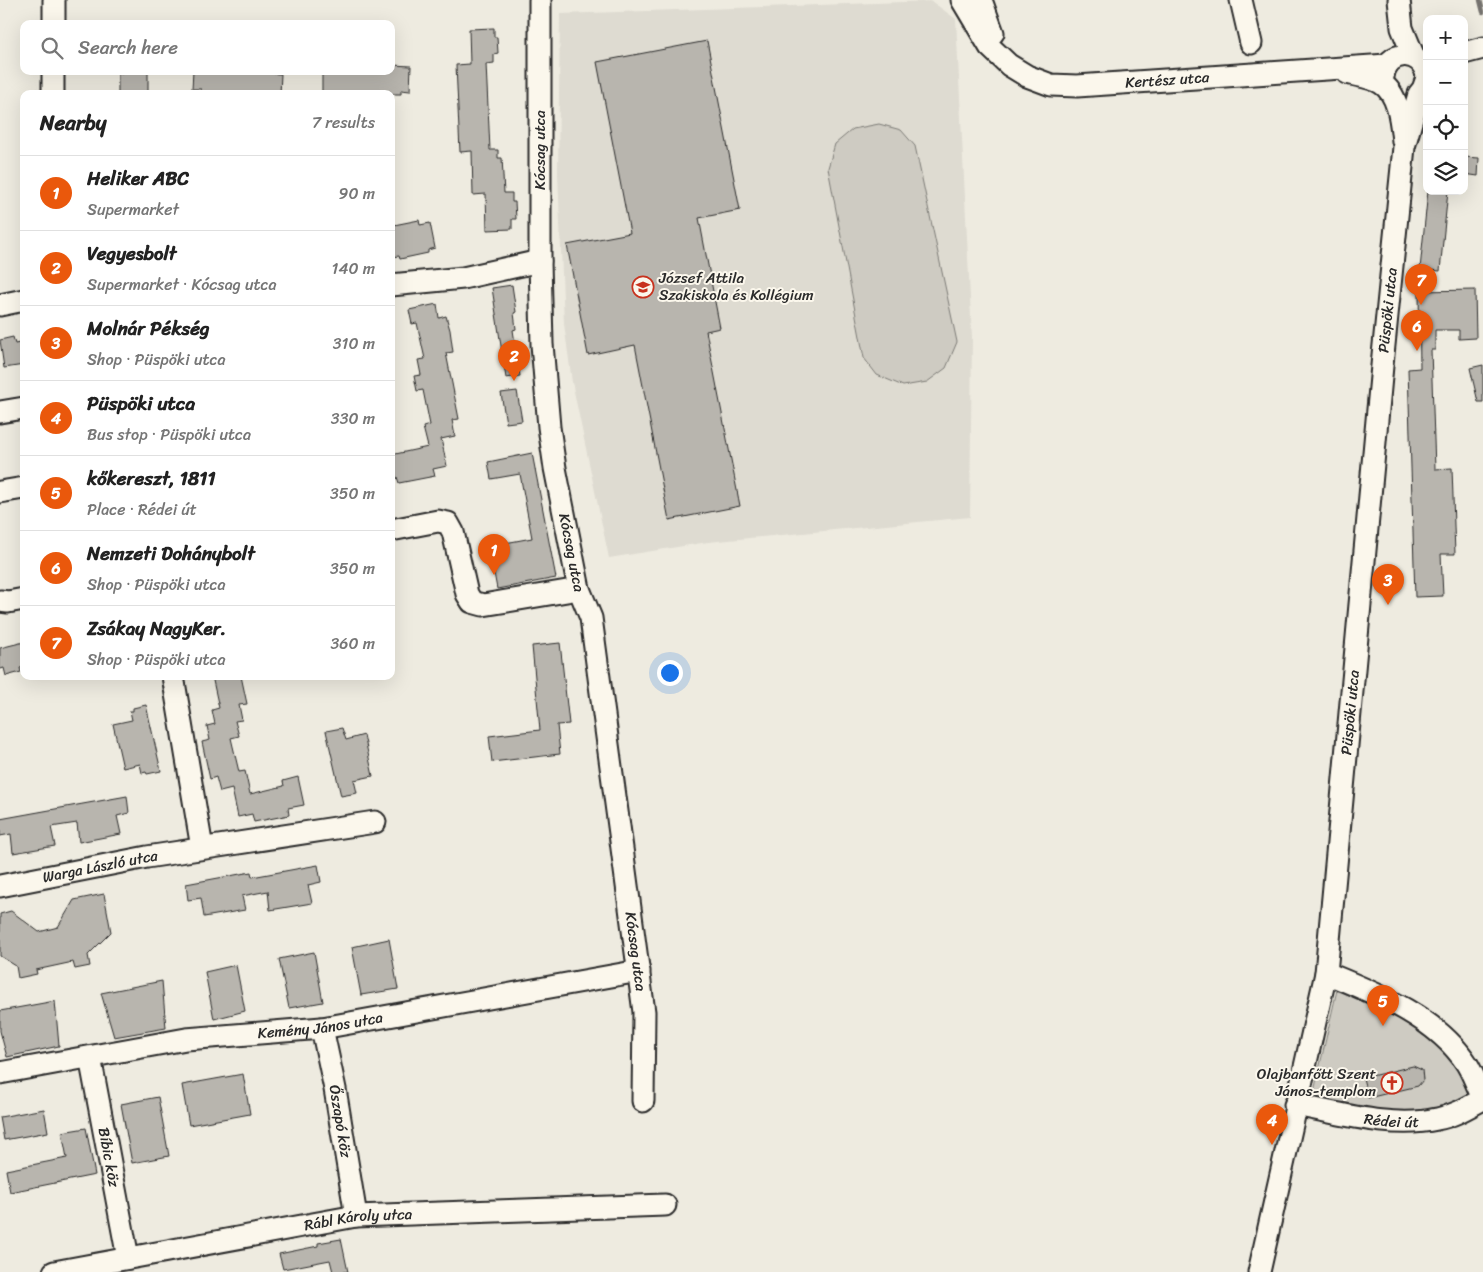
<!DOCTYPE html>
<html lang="en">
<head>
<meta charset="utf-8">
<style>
	:root { --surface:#fff; --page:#f2f2f2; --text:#222; --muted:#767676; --line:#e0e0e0; --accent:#ea580c }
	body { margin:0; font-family:Sriracha,sans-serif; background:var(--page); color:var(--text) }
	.controls { position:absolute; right:15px; top:15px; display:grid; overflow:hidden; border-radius:10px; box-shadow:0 5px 20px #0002 }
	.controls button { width:45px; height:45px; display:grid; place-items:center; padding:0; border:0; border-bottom:1px solid var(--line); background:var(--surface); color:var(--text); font:25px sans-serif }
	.you { position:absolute; left:669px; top:672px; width:18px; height:18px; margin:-12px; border:4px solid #fff; border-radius:50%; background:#1a73e8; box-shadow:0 0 0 8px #1a73e833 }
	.badge { display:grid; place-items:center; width:32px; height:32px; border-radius:50%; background:var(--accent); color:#fff; font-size:16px; font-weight:700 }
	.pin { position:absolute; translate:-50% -41px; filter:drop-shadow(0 1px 2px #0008) }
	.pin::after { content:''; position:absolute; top:26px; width:18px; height:15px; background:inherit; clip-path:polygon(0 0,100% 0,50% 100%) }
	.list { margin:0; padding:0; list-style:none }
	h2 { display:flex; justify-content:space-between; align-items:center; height:65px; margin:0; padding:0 20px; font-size:21px }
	h2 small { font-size:16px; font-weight:400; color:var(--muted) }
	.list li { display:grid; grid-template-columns:32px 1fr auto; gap:15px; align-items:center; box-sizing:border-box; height:75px; padding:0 20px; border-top:1px solid var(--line) }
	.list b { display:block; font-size:19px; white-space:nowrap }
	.list p { margin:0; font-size:16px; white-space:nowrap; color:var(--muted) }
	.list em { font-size:16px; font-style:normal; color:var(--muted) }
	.icon { flex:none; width:28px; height:28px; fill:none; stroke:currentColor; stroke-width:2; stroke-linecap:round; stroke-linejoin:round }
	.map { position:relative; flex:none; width:1483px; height:1272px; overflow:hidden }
	.search { position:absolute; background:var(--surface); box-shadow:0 5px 20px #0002; left:20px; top:20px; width:375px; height:55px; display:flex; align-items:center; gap:12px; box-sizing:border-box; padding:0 18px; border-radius:10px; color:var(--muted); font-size:19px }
	.panel { position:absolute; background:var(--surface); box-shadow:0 5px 20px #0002; left:20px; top:90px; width:375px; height:590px; border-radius:10px }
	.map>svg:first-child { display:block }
</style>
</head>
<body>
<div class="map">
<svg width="1483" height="1272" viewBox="0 0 1483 1272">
	<rect width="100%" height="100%" fill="#eeebe0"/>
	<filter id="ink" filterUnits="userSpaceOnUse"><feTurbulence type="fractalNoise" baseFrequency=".02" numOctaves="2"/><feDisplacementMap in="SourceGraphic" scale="10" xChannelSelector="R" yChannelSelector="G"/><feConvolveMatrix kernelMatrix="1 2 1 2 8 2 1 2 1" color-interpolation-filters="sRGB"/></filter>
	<g filter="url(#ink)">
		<polygon fill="#dedbd1" points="931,1 956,19 972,337 970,517 708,542 609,558 572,382 564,324 558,173 560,14"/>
		<g fill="#cecbc2" stroke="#7c7b76">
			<polygon points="879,124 901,130 915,146 957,342 946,368 927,382 903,386 877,375 864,358 828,168 835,144 853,129"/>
			<polygon points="1339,981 1437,1032 1479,1098 1436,1117 1311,1105"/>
		</g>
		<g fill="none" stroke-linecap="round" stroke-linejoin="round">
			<polyline stroke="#74726e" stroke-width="4.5" points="1480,0 1483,12"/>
		</g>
		<g fill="#b8b5ae" stroke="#2b2b2b">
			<polygon points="494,28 494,37 497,37 498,53 494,54 494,63 486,64 490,150 498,150 498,158 502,158 504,193 512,193 512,202 515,202 516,219 512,219 512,229 487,230 486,194 473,195 472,151 460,152 456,65 470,64 469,29"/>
			<polygon points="707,41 740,210 699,218 720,328 706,331 740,506 669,520 635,345 588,355 567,245 630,233 597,62"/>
			<polygon points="392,65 411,66 410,91 401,90 401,94 322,94 322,72 366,74 366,71 391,71"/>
			<polygon points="122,71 148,71 148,94 118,94 118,72 122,73"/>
			<polygon points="193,71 237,71 281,74 280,94 201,93 201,89 192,89"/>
			<polygon points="1464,157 1479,158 1478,176 1464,174"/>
			<polygon points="1428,191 1448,191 1440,271 1420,269"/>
			<polygon points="419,220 420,225 430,223 435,248 428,250 428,253 400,259 399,256 391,257 391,231 395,230 394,225"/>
			<polygon points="512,285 516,312 514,313 516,329 513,330 520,376 506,378 492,288"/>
			<polygon points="1475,290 1476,338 1459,339 1459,330 1435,330 1435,350 1431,350 1435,469 1452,468 1455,554 1441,554 1443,596 1415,597 1408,369 1420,368 1419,291"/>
			<polygon points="437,304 439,318 446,316 450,330 453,352 446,353 459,419 452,420 455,436 441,439 447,466 433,469 435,476 399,483 397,477 391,478 391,455 428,447 423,427 430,425 423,390 417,391 414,376 421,375 418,360 425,359 417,323 412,324 409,310"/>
			<polygon points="13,337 15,344 24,342 24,365 4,368 0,340"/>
			<polygon points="1483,365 1483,402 1478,402 1470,368"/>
			<polygon points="517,391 522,421 506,423 501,393"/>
			<polygon points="532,453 556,578 497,589 489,546 532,538 520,474 491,479 488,462"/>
			<polygon points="24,642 24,667 20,668 21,672 6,676 4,668 0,669 0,648"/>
			<polygon points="560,643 569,724 557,725 560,754 492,762 489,736 540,730 532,646"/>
			<polygon points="212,676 241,676 247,704 239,705 242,720 235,721 239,736 231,738 239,772 245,771 250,794 284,786 283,781 298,777 304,805 288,808 289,815 254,822 252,814 238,817 232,789 220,792 216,777 210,779 202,742 210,740 207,726 215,724 212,710 219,708"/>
			<polygon points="146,705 161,771 147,774 146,772 142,773 140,764 123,768 113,724 132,720 130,711 133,711 133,708"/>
			<polygon points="342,728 346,740 364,735 373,776 354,780 357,793 341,796 326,731"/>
			<polygon points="127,796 129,813 117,816 121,834 79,842 77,823 51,827 55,846 13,853 11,834 0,836 0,819"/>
			<polygon points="318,865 321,882 308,885 312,903 270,910 268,891 242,896 245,910 204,917 201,898 188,900 186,884 251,872 252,877"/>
			<polygon points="104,894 111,932 88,955 90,966 75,969 73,962 36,970 37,974 18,978 16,966 0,956 0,914 11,911 39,932 58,927 74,900"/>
			<polygon points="389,939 398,989 361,995 352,947"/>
			<polygon points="314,952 323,1002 289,1008 279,959"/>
			<polygon points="236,965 245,1011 214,1019 205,972"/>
			<polygon points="162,981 166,1028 114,1037 101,993"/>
			<polygon points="55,1001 59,1046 7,1057 0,1031 0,1011"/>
			<polygon points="1413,1066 1422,1070 1423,1080 1418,1086 1368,1098 1363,1078"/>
			<polygon points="243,1074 250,1114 189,1125 182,1085"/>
			<polygon points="158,1097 169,1156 132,1163 121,1104"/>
			<polygon points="44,1109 48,1132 4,1140 0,1117"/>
			<polygon points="86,1128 95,1175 10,1192 6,1170 67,1158 62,1132"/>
			<polygon points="341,1239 348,1272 333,1272 330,1260 283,1269 279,1254 318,1246 318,1243"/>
		</g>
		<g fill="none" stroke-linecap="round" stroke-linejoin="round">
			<g stroke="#2b2b2b" stroke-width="25">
				<g id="minor">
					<path id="s1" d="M 540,0 L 540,261 L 542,344 L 549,427 L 555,468 L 579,589 L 591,618 L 644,1012 L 643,1101"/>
					<path id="s2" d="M 962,0 L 990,47 L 1009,65 L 1027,76 L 1051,85 L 1077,86 L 1387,65"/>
					<polyline points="981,0 993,33"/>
					<polyline points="1241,0 1251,43"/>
					<polyline points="1399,0 1402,28 1414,57"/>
					<polyline points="54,24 54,0"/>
					<polyline points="1464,53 1483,48"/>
					<path d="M 1347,73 C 1358,76 1371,77 1381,83 C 1399,94 1401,123 1403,141"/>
					<path d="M 1383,77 C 1386,49 1422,48 1427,76"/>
					<polyline points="53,94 53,71"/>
					<polyline points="391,285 463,278 540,261"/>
					<polyline points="0,305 24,300"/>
					<polyline points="0,412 24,408"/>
					<polyline points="0,492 24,488"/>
					<polyline points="391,530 438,521 448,523 453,532 467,594 472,602 483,605 579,589"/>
					<polyline points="0,601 8,602 24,599"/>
					<polyline points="173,676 202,848"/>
					<path id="s3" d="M 0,886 L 147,857 L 375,822"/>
					<path d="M 1326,973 C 1375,993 1437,1017 1467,1064 C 1473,1074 1478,1087 1483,1099"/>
					<path id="s4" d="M 322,1028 L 335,1089 L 356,1216"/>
					<path id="s5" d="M 90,1057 L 128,1258"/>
					<path id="s6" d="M 0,1073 L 186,1039 L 322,1028 L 639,971"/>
					<path id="s7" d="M 1295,1105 C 1339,1113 1392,1129 1437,1119 C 1454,1116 1468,1107 1483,1099"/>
					<path id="s8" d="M 54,1272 L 356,1216 L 665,1205"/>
					<path id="s9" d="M 1259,1272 L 1326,973 L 1383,355 L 1404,147 L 1419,94 L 1423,89 L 1427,78"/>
				</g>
			</g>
			<use href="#minor" stroke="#fbf7ec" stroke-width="21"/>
		</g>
	</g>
	<defs>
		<g id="school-ring" transform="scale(1.125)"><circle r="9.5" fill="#fbf7ec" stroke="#c8321e" stroke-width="1.5"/><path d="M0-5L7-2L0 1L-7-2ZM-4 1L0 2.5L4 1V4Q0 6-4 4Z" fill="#c8321e"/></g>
		<g id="church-ring" transform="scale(1.125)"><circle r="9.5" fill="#fbf7ec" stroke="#c8321e" stroke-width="1.5"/><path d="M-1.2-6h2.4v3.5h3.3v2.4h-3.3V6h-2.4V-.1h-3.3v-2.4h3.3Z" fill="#c8321e"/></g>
	</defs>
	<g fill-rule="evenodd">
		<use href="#school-ring" x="643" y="287"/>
		<use href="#church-ring" x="1392" y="1083"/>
	</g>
	<g text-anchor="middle" stroke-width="4" stroke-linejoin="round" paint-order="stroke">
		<g font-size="15" fill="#2b2b2b" stroke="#fbf7ec">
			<text dy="5" stroke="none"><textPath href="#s2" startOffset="244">Kertész utca</textPath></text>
			<text transform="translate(540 150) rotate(-90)" y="5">Kócsag utca</text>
			<text dy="5" stroke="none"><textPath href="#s9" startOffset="972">Püspöki utca</textPath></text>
			<text dy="5" stroke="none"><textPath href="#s1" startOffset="555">Kócsag utca</textPath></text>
			<text dy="5" stroke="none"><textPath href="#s9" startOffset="568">Püspöki utca</textPath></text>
			<text dy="5" stroke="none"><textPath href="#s3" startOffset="102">Warga László utca</textPath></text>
			<text dy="5" stroke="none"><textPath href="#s1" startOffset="960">Kócsag utca</textPath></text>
			<text dy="5" stroke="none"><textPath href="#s6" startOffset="324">Kemény János utca</textPath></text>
			<text dy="5" stroke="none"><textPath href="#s7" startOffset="98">Rédei út</textPath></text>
			<text dy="5" stroke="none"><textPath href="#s4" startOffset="95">Őszapó köz</textPath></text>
			<text dy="5" stroke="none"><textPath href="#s5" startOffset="102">Bíbic köz</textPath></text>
			<text dy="5" stroke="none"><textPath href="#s8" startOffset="309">Rábl Károly utca</textPath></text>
		</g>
		<g font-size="15" fill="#2b2b2b" stroke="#fbf7ec" text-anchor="start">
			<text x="659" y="283">József Attila<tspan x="659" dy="17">Szakiskola és Kollégium</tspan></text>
			<text x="1376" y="1079" text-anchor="end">Olajbanfőtt Szent<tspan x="1376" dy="17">János-templom</tspan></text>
		</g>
	</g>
</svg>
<div class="controls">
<button>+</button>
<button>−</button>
<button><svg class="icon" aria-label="locate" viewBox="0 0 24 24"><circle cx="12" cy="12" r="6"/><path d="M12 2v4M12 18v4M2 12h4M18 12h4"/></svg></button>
<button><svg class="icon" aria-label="layers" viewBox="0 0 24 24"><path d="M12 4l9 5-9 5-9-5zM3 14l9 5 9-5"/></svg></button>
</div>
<div class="you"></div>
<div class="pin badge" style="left:494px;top:575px">1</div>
<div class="pin badge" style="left:514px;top:381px">2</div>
<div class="pin badge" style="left:1388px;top:605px">3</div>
<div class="pin badge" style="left:1272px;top:1145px">4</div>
<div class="pin badge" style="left:1383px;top:1026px">5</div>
<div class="pin badge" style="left:1417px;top:351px">6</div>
<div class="pin badge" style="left:1421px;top:305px">7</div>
<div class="search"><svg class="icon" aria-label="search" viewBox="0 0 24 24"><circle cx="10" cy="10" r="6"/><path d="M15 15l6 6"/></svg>Search here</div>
<section class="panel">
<h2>Nearby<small>7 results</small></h2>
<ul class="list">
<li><span class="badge">1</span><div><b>Heliker ABC</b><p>Supermarket</p></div><em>90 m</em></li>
<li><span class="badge">2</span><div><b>Vegyesbolt</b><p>Supermarket · Kócsag utca</p></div><em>140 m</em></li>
<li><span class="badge">3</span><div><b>Molnár Pékség</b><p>Shop · Püspöki utca</p></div><em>310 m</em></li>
<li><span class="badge">4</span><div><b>Püspöki utca</b><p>Bus stop · Püspöki utca</p></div><em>330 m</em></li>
<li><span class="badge">5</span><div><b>kőkereszt, 1811</b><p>Place · Rédei út</p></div><em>350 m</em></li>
<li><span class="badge">6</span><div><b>Nemzeti Dohánybolt</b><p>Shop · Püspöki utca</p></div><em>350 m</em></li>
<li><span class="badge">7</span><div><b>Zsákay NagyKer.</b><p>Shop · Püspöki utca</p></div><em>360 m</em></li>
</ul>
</section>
</div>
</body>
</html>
